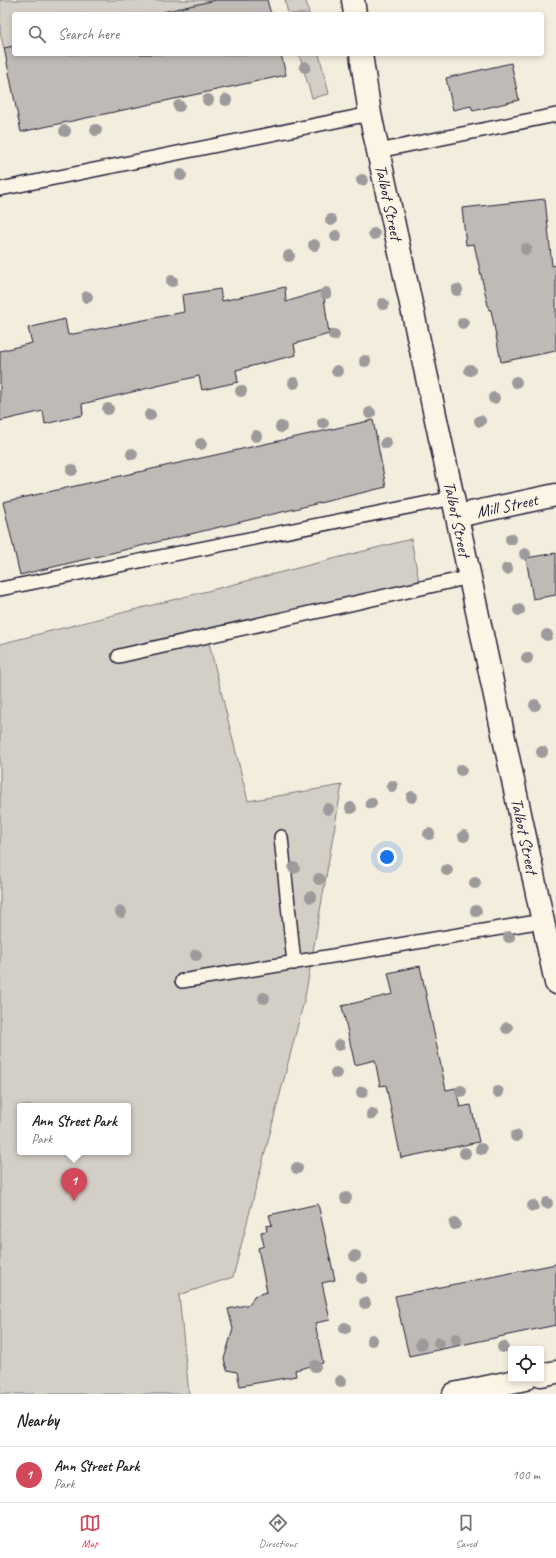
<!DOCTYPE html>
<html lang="en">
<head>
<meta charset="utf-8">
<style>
	:root { --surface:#fff; --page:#f2f2f2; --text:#222; --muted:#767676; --line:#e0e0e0; --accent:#d1495b }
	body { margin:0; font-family:Caveat,sans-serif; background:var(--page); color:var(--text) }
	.controls { position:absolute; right:12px; bottom:12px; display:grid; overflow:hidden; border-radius:4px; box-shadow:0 2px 6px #0003 }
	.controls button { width:36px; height:36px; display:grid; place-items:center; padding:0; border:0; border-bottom:1px solid var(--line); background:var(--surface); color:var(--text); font:20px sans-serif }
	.you { position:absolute; left:387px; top:857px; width:14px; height:14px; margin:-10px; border:3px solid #fff; border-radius:50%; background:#1a73e8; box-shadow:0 0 0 6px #1a73e833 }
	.badge { display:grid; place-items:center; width:26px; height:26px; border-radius:50%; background:var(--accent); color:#fff; font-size:13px; font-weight:700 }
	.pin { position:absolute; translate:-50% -33px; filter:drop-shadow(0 1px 2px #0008) }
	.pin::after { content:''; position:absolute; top:21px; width:14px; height:12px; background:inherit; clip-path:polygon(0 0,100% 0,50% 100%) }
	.popup { position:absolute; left:17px; top:1103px; width:114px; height:52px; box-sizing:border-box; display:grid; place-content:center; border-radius:4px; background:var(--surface); filter:drop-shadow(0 1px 3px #0005); font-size:13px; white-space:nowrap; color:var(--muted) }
	.popup b { font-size:15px; color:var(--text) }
	.popup::after { content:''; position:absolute; left:50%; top:100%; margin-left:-8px; border:8px solid transparent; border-top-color:var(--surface) }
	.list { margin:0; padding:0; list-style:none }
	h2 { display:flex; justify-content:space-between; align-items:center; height:52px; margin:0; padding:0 16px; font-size:17px }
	h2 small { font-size:13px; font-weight:400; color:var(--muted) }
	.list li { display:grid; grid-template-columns:26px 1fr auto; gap:12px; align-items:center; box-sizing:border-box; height:56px; padding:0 16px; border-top:1px solid var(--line) }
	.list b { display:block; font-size:15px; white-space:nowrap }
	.list p { margin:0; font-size:13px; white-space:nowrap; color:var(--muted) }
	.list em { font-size:13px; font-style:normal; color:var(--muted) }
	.icon { flex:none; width:22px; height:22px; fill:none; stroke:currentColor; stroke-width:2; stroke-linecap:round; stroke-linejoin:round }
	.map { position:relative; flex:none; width:556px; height:1394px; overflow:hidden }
	.search { position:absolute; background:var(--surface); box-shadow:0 2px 6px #0003; left:12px; right:12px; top:12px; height:44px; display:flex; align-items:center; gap:10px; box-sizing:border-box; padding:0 14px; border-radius:4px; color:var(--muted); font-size:15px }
	.sheet { height:108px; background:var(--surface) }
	nav { display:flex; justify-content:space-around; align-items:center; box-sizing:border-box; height:56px; border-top:1px solid var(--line); background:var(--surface); font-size:11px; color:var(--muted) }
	nav a { display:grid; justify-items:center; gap:2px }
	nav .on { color:var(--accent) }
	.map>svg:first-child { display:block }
</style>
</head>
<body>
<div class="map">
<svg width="556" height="1394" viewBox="0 0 556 1394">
	<rect width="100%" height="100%" fill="#f3edde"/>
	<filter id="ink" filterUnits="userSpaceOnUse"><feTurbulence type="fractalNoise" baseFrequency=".025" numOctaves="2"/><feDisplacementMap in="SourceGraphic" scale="8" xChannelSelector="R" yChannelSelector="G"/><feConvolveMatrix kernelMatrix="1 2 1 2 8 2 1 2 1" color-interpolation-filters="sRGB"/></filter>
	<g filter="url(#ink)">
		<g fill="#d4cfc6" stroke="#7b7880" fill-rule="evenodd">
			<polygon points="0,0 249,0 179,14 14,14 14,47 4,49 0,32"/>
			<polygon points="285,0 306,0 309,14 288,14"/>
			<polygon points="299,54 319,54 329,94 312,98"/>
			<path d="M 411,539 L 420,587 L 209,643 L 248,801 L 342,785 L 305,997 L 233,1277 L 179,1295 L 189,1394 L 0,1394 L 0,644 ZM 20,1106 L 128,1106 L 128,1152 L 20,1152 Z"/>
		</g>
		<g fill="#bfbab6" stroke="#22223b">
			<polygon points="216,0 267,0 271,14 154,14"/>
			<polygon points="14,46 14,54 281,54 286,75 21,132 4,48"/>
			<polygon points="511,63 519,100 473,111 471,106 453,110 446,78"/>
			<polygon points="545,199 552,266 556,265 556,351 501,362 491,310 489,310 474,244 466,245 462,208"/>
			<polygon points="285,287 286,302 323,290 329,334 294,344 296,355 236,370 238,382 202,390 199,376 82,404 83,415 45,424 43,411 0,421 0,351 32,343 28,328 65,319 68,335 184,312 182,295 220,289 222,301"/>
			<polygon points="373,420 386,487 20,575 3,502"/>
			<polygon points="556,553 556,595 533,599 526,558"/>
			<polygon points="420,966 446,1090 456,1088 460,1107 471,1105 479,1142 401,1158 386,1085 380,1086 375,1060 355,1065 342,1006 393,994 388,973"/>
			<polygon points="318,1204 335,1280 322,1283 330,1320 315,1323 323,1363 295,1370 296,1376 240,1386 237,1372 227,1370 224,1359 233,1329 228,1309 250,1304 254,1296 267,1292 258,1248 264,1246 261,1232 267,1231 266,1226 272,1225 269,1215"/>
			<polygon points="556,1264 556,1325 409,1356 395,1296"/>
		</g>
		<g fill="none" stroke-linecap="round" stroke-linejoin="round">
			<g stroke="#22223b" stroke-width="16">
				<g id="service">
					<polyline points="378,151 556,115"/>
					<polyline points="0,189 370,114"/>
					<polyline points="0,589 453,498"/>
					<polyline points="119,656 470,577"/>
					<polyline points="281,837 294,963"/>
					<polyline points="182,981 543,921"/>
				</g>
			</g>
			<g stroke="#22223b" stroke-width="25">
				<g id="minor">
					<path id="s1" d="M 457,516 L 556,495"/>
					<polyline points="541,1375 556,1372"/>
					<polyline points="454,1394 525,1379"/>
				</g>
			</g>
			<g stroke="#22223b" stroke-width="25">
				<g id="tertiary">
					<polyline points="353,0 355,14"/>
					<path id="s2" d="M 361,54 L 370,114 L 453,498 L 556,983"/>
				</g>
			</g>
			<use href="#service" stroke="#fcf5e5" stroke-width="13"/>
			<use href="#minor" stroke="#fcf5e5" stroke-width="22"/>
			<use href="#tertiary" stroke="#fcf5e5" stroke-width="22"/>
		</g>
		<g fill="#9d9a9b">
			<circle cx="305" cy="67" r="6"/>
			<circle cx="208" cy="100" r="6"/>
			<circle cx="226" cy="100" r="6"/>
			<circle cx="179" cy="106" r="6"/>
			<circle cx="96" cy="130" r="6"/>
			<circle cx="65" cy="131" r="6"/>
			<circle cx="181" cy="175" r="6"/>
			<circle cx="362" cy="180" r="6"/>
			<circle cx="331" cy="220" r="6"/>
			<circle cx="374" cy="234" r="6"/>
			<circle cx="336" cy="236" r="6"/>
			<circle cx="314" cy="245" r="6"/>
			<circle cx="526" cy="249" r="6"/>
			<circle cx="289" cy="256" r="6"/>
			<circle cx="172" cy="281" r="6"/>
			<circle cx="457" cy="290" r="6"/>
			<circle cx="326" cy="293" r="6"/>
			<circle cx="87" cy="297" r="6"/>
			<circle cx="383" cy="304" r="6"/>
			<circle cx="463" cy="323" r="6"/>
			<circle cx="334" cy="335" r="6"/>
			<circle cx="365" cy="361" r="6"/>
			<circle cx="470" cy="370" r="6"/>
			<circle cx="337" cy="371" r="6"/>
			<circle cx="516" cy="382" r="6"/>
			<circle cx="294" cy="383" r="6"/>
			<circle cx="241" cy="391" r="6"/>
			<circle cx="494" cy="398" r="6"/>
			<circle cx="108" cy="409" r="6"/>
			<circle cx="370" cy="413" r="6"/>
			<circle cx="150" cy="415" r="6"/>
			<circle cx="480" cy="421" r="6"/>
			<circle cx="323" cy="423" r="6"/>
			<circle cx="281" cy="427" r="6"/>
			<circle cx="256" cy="436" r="6"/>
			<circle cx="386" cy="443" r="6"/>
			<circle cx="201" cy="444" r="6"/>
			<circle cx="132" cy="454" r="6"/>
			<circle cx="72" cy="470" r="6"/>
			<circle cx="511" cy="539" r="6"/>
			<circle cx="525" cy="554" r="6"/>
			<circle cx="507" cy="569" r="6"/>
			<circle cx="519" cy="610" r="6"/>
			<circle cx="547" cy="635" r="6"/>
			<circle cx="527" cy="658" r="6"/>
			<circle cx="535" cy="705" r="6"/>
			<circle cx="542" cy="752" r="6"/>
			<circle cx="461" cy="770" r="6"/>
			<circle cx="392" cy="786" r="6"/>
			<circle cx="412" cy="797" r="6"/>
			<circle cx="371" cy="803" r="6"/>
			<circle cx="351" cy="808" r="6"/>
			<circle cx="328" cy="809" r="6"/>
			<circle cx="429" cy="834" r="6"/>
			<circle cx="464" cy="836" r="6"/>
			<circle cx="294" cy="868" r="6"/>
			<circle cx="447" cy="870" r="6"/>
			<circle cx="319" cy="879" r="6"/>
			<circle cx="475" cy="883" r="6"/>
			<circle cx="311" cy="897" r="6"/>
			<circle cx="476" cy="911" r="6"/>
			<circle cx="121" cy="912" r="6"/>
			<circle cx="509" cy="937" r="6"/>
			<circle cx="196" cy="955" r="6"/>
			<circle cx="264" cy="998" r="6"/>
			<circle cx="507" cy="1028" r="6"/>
			<circle cx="339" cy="1045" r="6"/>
			<circle cx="336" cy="1073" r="6"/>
			<circle cx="461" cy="1091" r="6"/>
			<circle cx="362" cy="1092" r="6"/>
			<circle cx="498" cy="1092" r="6"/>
			<circle cx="372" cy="1114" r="6"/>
			<circle cx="516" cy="1136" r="6"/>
			<circle cx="481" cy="1149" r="6"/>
			<circle cx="465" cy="1153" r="6"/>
			<circle cx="297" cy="1168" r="6"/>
			<circle cx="346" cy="1198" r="6"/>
			<circle cx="547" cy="1203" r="6"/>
			<circle cx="533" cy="1206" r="6"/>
			<circle cx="455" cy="1224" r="6"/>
			<circle cx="355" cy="1256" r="6"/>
			<circle cx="362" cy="1278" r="6"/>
			<circle cx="365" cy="1303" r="6"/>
			<circle cx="345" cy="1328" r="6"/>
			<circle cx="456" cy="1339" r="6"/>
			<circle cx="372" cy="1340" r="6"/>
			<circle cx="439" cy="1343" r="6"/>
			<circle cx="421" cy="1344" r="6"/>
			<circle cx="503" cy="1347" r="6"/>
			<circle cx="315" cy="1366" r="6"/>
			<circle cx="341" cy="1381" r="6"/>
		</g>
	</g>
	<g text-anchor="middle" stroke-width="4" stroke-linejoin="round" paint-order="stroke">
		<g font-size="17" fill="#22223b" stroke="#fcf5e5">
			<text dy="6" stroke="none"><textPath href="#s2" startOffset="151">Talbot Street</textPath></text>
			<text dy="6" stroke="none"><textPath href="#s1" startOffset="51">Mill Street</textPath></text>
			<text dy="6" stroke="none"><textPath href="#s2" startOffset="475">Talbot Street</textPath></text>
			<text dy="6" stroke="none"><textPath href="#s2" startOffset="799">Talbot Street</textPath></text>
		</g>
	</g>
</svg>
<div class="controls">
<button><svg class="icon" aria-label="locate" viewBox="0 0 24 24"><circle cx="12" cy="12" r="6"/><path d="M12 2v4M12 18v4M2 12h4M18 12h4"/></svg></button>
</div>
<div class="you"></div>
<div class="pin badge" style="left:74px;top:1201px">1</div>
<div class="popup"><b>Ann Street Park</b>Park</div>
<div class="search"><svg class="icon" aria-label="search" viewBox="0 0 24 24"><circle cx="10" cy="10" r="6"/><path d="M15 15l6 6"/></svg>Search here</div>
</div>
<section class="sheet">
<h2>Nearby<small></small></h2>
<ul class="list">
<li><span class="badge">1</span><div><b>Ann Street Park</b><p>Park</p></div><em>100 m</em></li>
</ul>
</section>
<nav>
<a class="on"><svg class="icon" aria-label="map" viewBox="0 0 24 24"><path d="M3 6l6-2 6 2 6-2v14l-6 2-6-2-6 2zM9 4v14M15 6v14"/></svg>Map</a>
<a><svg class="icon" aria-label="directions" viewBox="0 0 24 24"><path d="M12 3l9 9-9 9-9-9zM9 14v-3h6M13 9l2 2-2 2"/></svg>Directions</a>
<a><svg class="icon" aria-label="saved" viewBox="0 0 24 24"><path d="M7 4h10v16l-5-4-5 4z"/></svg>Saved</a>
</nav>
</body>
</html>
